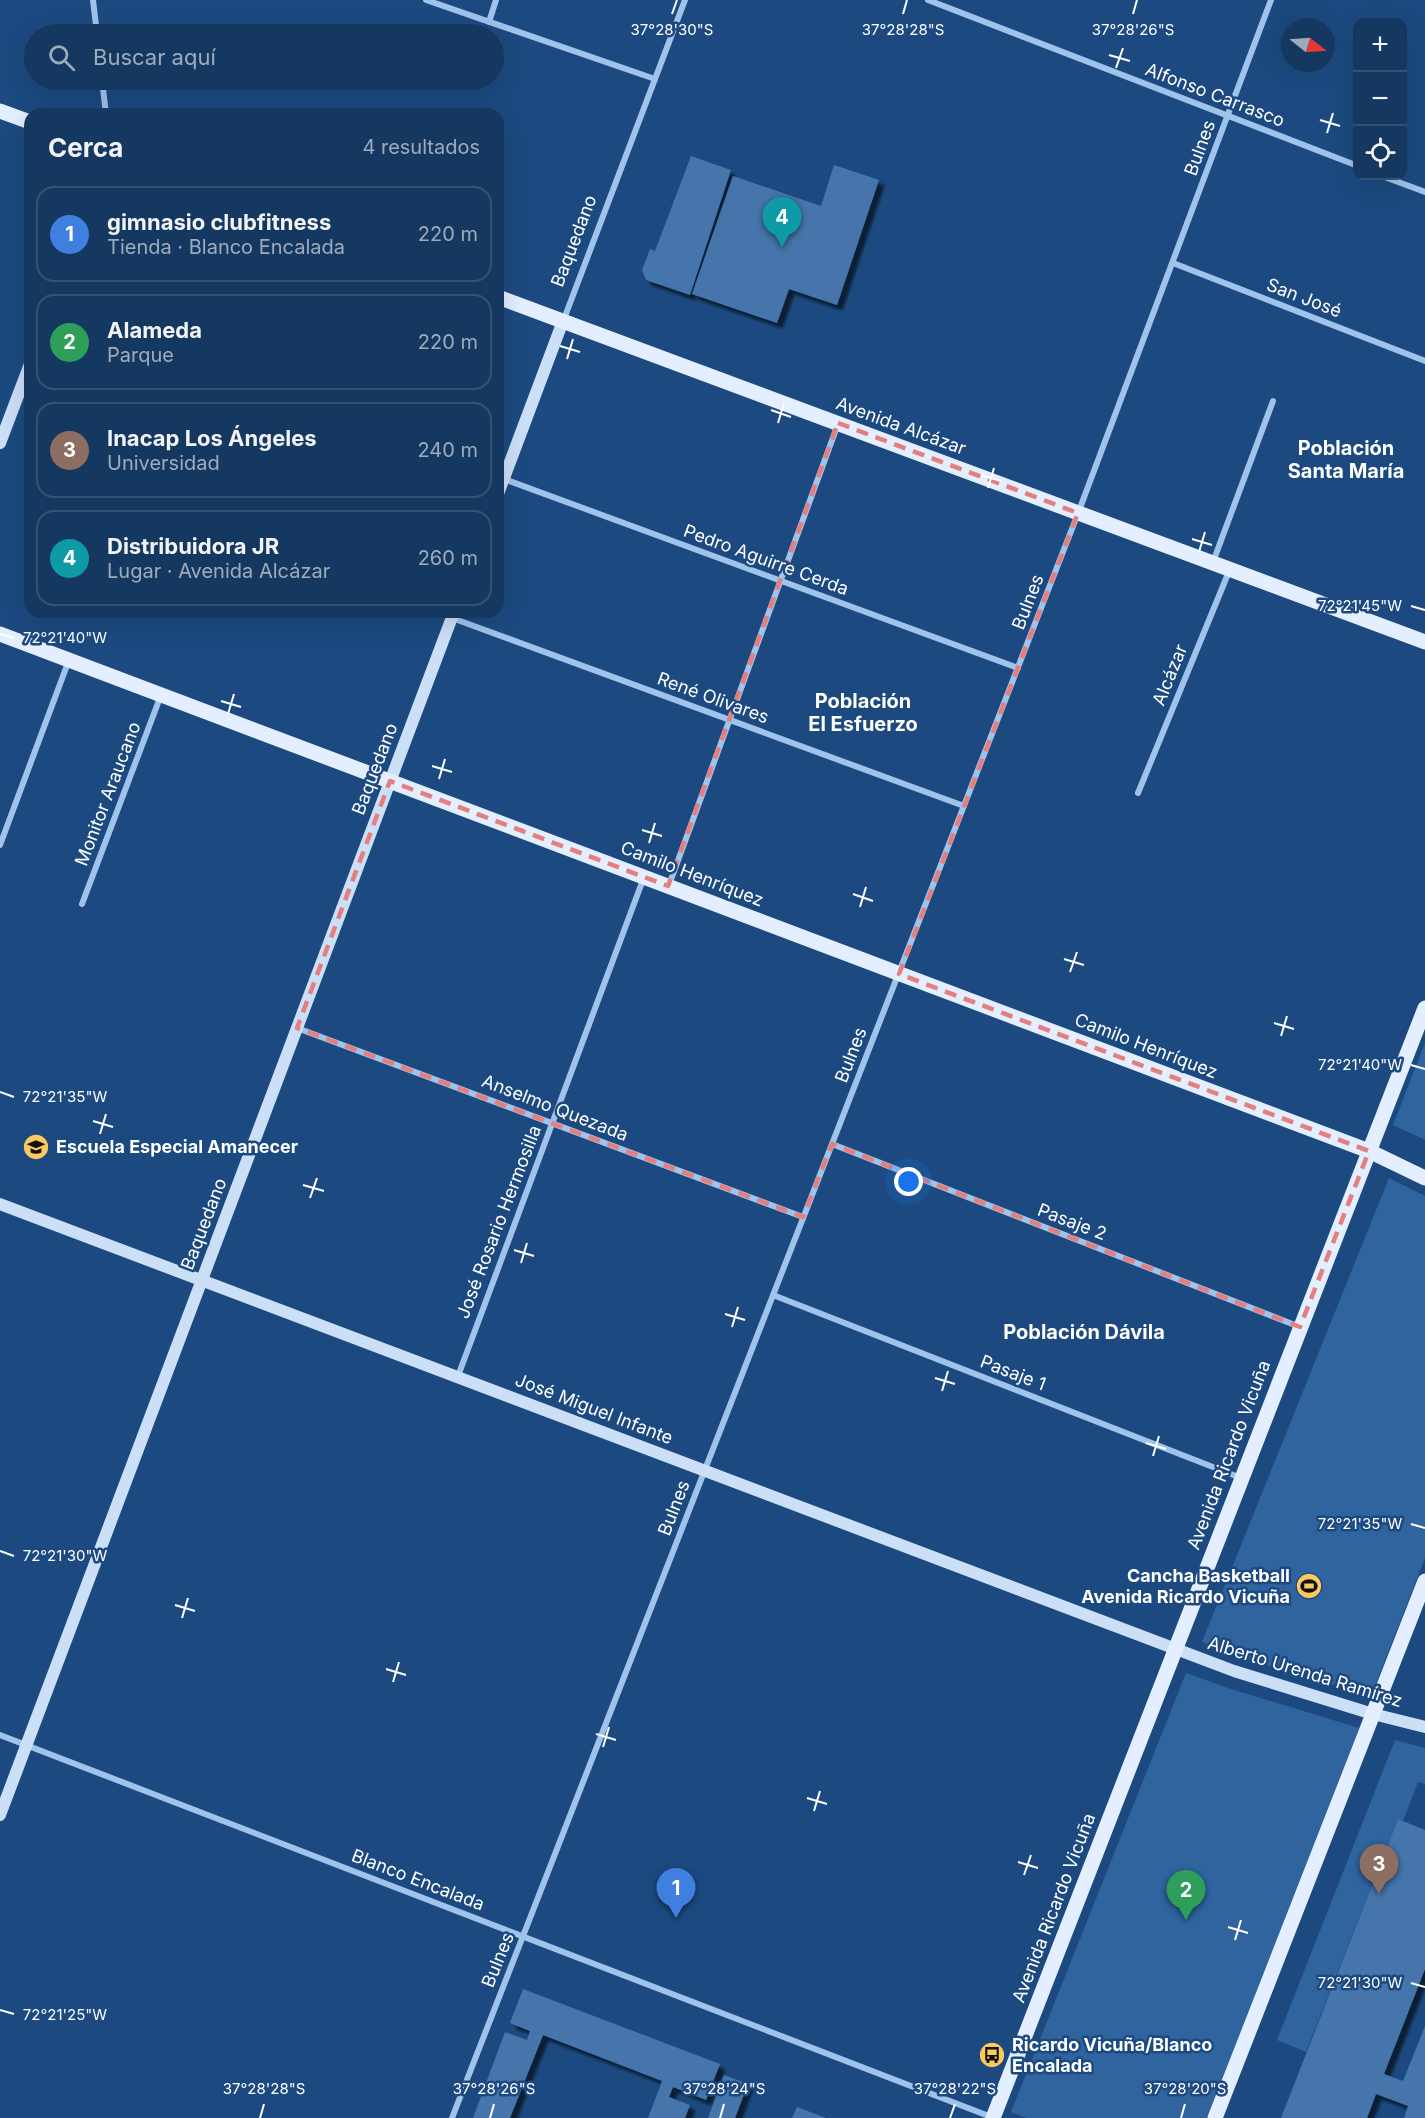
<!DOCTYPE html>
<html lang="es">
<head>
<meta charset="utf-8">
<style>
	:root { --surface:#153860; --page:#224369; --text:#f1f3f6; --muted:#9dacbd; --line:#345275; --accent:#e69b98 }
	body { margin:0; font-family:Inter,sans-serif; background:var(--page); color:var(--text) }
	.controls { position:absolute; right:18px; top:18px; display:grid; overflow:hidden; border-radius:12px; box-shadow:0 6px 24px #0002 }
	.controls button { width:54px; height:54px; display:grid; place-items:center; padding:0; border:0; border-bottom:2px solid var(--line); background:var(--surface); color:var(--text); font:30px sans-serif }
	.compass { position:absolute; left:1281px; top:18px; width:54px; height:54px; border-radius:50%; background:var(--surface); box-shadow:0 6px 24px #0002; rotate:107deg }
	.you { position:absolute; left:909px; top:1182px; width:21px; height:21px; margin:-15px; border:4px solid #fff; border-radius:50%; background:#1a73e8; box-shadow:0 0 0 9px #1a73e833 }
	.badge { display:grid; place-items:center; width:39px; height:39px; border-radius:50%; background:var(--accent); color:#fff; font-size:20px; font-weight:700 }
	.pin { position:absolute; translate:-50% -50px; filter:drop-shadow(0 2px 3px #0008) }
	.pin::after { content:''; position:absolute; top:32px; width:21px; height:18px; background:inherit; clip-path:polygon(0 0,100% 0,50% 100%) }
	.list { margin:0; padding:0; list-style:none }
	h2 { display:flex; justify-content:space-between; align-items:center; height:78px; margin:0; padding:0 24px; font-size:26px }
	h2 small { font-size:20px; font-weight:400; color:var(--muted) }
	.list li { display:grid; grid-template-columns:39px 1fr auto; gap:18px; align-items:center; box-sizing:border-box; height:96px; margin:0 12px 12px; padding:0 12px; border:2px solid var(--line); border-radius:18px }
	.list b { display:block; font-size:22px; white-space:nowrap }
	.list p { margin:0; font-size:20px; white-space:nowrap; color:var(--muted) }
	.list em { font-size:20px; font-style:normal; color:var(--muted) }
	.icon { flex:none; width:33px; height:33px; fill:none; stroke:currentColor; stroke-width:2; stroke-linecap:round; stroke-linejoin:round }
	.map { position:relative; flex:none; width:1425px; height:2118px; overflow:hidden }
	.search { position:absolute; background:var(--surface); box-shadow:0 6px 24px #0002; left:24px; top:24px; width:480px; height:66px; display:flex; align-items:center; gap:15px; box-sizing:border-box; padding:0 21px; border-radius:33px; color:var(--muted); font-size:22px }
	.panel { position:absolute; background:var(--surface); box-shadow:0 6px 24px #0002; left:24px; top:108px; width:480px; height:510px; border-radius:18px }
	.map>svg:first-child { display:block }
</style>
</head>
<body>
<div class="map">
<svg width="1425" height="2118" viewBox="0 0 1425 2118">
	<defs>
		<filter id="shadow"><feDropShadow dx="5.5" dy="5.5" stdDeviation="1.5" flood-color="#0009"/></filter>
	</defs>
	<rect width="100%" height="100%" fill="#1c4a80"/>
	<g fill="#2f649f">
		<polygon points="1425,1043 1425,1140 1393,1125"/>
		<polygon points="1389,1178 1425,1196 1425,1558 1371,1696 1240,1657 1202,1642"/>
		<polygon points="1186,1673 1228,1688 1359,1728 1207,2118 1026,2118 1011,2112"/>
		<polygon points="1395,1740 1425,1748 1425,1784 1418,1782 1403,1821 1398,1819 1306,2052 1277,2040"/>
	</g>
	<g fill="#4474ab" filter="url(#shadow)">
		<polygon points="691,156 731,170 690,295 646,280 642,270 650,249 655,251"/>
		<polygon points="834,165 879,180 837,305 789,289 777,323 692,294 733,176 821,206"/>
		<polygon points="1398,1819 1425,1830 1425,1969 1384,2074 1403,2081 1425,2026 1425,2118 1404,2118 1408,2106 1376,2094 1367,2118 1281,2118"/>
		<polygon points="523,1989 720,2064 706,2100 673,2087 669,2097 690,2105 685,2118 648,2118 662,2081 543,2035 510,2118 473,2118 505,2032 527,2040 530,2031 510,2023"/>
		<polygon points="724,2075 748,2084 735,2118 708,2118"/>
		<polygon points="797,2107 826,2118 792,2118"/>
	</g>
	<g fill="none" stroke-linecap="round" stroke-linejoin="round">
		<g stroke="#9fc3ea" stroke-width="6">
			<polyline points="93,0 97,34"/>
			<polyline points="426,0 655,79"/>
			<polyline points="928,0 1358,166"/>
			<polyline points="489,22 496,0"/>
			<polyline points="102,80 106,114"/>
			<polyline points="1382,176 1425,192"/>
			<polyline points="1173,263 1425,361"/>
			<polyline points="564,319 685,0"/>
			<polyline points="504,479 1018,668"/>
			<polyline points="1213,562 1273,401"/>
			<polyline points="452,618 964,806"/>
			<polyline points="1138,793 1230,569"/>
			<polyline points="0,845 69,660"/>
			<polyline points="669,885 838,424"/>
			<polyline points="82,904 161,695"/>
			<polyline points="297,1028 803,1217"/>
			<polyline points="832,1144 1300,1327"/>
			<polyline points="773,1295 1241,1478"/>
			<polyline points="458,1376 644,877"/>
			<polyline points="0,1735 994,2118"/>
			<polyline points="452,2118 1077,516 1271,0"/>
		</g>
		<g stroke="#cbdff7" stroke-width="12">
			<polyline points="0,443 30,364"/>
			<polyline points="498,494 563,321"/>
			<polyline points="0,1204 1234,1671 1373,1714 1425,1727"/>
			<polyline points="0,1815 454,612"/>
		</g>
		<g stroke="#e3eefe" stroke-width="15">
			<polyline points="0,111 30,122"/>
			<polyline points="498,297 1425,642"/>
			<polyline points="0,634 1369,1151 1425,1178"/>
			<polyline points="993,2118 1425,1008"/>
			<polyline points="1215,2118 1425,1581"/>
		</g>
	</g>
	<path fill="none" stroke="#e67e7e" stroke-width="4.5" stroke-dasharray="12 8" stroke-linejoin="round" d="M 838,423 L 1078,513 L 899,974 L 1369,1151 L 1300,1327 L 832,1144 L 803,1217 L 297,1028 L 390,781 L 668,886 Z"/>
	<path fill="none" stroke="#fff" stroke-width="2" d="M 672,14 L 677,0M 903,14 L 907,0M 1133,14 L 1137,0M 1109,55 L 1130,61M 1116,68 L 1123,48M 1320,120 L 1340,126M 1327,133 L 1333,113M 560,346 L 580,352M 567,359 L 573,339M 771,410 L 791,417M 778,423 L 784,403M 981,475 L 1001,481M 988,488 L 994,468M 1192,539 L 1212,545M 1199,552 L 1205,532M 1411,606 L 1425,610M 0,634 L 14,638M 221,701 L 241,707M 228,714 L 234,694M 432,766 L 452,772M 439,779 L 445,759M 642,830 L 662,836M 649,843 L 655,823M 853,894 L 873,901M 860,907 L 866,887M 1064,959 L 1084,965M 1070,972 L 1077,952M 1274,1023 L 1294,1029M 1281,1036 L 1287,1016M 1411,1065 L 1425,1069M 0,1092 L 14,1097M 93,1121 L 113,1127M 100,1134 L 106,1114M 303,1185 L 324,1191M 310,1198 L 317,1178M 514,1250 L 534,1256M 521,1263 L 527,1243M 725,1314 L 745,1320M 732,1327 L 738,1307M 935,1378 L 955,1384M 942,1391 L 948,1371M 1146,1443 L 1166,1449M 1153,1456 L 1159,1436M 1411,1524 L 1425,1528M 0,1551 L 14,1556M 175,1605 L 195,1611M 182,1618 L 188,1598M 386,1669 L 406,1675M 393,1682 L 399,1662M 596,1734 L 616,1740M 603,1747 L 609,1727M 807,1798 L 827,1804M 814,1811 L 820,1791M 1018,1862 L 1038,1868M 1024,1875 L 1031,1855M 1228,1927 L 1248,1933M 1235,1940 L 1241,1920M 1411,1983 L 1425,1987M 0,2010 L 14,2014M 260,2118 L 264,2104M 490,2118 L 494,2104M 720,2118 L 724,2104M 950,2118 L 955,2104M 1181,2118 L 1185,2104"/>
	<defs>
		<g id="school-disc" transform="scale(1.35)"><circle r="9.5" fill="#fbc95d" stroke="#1c4a80"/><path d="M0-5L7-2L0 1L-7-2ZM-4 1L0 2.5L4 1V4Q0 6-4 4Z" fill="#111"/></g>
		<g id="stadium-disc" transform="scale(1.35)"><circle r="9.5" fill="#fbc95d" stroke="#1c4a80"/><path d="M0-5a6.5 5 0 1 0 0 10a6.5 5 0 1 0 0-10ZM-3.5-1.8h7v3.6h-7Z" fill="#111"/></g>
		<g id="bus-disc" transform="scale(1.35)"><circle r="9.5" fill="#fbc95d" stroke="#1c4a80"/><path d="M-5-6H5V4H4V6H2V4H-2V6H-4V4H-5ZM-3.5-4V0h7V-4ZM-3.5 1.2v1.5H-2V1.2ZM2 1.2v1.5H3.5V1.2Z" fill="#111"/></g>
	</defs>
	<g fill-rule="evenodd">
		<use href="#school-disc" x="36" y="1147"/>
		<use href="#stadium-disc" x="1309" y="1586"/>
		<use href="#bus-disc" x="992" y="2055"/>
	</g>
	<g text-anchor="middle" stroke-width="5" stroke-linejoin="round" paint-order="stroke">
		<g font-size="18" fill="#fff" stroke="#1c4a80">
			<text transform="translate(1215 95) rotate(21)" y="6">Alfonso Carrasco</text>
			<text transform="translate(1200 148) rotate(-70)" y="6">Bulnes</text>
			<text transform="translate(574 241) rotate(-69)" y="6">Baquedano</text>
			<text transform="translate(1304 298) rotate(21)" y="6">San José</text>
			<text transform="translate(901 426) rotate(20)" y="6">Avenida Alcázar</text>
			<text transform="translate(766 560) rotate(20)" y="6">Pedro Aguirre Cerda</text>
			<text transform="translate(1028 602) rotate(-69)" y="6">Bulnes</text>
			<text transform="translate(1170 675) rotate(-68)" y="6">Alcázar</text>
			<text transform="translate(713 698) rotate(20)" y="6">René Olivares</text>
			<text transform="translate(375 769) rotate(-69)" y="6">Baquedano</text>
			<text transform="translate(108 794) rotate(-69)" y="6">Monitor Araucano</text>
			<text transform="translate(692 874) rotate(21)" y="6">Camilo Henríquez</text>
			<text transform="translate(1146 1046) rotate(21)" y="6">Camilo Henríquez</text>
			<text transform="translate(851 1055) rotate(-69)" y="6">Bulnes</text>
			<text transform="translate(555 1108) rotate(21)" y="6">Anselmo Quezada</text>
			<text transform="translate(499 1222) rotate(-69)" y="6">José Rosario Hermosilla</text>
			<text transform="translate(1072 1222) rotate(21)" y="6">Pasaje 2</text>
			<text transform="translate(204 1224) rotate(-69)" y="6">Baquedano</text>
			<text transform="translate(1013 1373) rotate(21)" y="6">Pasaje 1</text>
			<text transform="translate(594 1409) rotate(21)" y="6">José Miguel Infante</text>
			<text transform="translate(1229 1455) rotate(-69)" y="6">Avenida Ricardo Vicuña</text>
			<text transform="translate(674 1508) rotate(-69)" y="6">Bulnes</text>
			<text transform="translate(1305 1672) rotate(17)" y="6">Alberto Urenda Ramírez</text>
			<text transform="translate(418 1880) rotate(21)" y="6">Blanco Encalada</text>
			<text transform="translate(1054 1908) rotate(-69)" y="6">Avenida Ricardo Vicuña</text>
			<text transform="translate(498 1960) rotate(-68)" y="6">Bulnes</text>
		</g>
		<g font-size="18" font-weight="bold" fill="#fff" stroke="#1c4a80" text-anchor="start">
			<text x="56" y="1153">Escuela Especial Amanecer</text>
			<text x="1290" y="1582" text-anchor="end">Cancha Basketball<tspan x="1290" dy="21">Avenida Ricardo Vicuña</tspan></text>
			<text x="1012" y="2051">Ricardo Vicuña/Blanco<tspan x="1012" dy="21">Encalada</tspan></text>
		</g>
		<g font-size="20" font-weight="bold" fill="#fff" stroke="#1c4a80">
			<text x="1346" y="455">Población<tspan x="1346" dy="23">Santa María</tspan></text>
			<text x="863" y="708">Población<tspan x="863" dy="23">El Esfuerzo</tspan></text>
			<text x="1084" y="1339">Población Dávila</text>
		</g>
	</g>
	<g font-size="15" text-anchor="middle" fill="#fff" stroke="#1c4a80" stroke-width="5" stroke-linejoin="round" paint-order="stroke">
		<text x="672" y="35">37°28'30"S</text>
		<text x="903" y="35">37°28'28"S</text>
		<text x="1133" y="35">37°28'26"S</text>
		<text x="1360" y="611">72°21'45"W</text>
		<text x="65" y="643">72°21'40"W</text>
		<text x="1360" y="1070">72°21'40"W</text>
		<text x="65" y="1102">72°21'35"W</text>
		<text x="1360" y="1529">72°21'35"W</text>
		<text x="65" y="1561">72°21'30"W</text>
		<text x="1360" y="1988">72°21'30"W</text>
		<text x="65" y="2020">72°21'25"W</text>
		<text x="264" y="2094">37°28'28"S</text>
		<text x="494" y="2094">37°28'26"S</text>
		<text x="724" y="2094">37°28'24"S</text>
		<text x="955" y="2094">37°28'22"S</text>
		<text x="1185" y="2094">37°28'20"S</text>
	</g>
</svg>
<div class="controls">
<button>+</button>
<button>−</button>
<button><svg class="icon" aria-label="locate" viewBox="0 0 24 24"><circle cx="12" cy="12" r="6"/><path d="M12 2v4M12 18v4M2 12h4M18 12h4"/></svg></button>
</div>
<svg class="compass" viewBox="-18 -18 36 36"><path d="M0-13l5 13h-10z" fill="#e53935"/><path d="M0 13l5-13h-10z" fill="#9dacbd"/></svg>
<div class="you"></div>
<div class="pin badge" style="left:676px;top:1918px;background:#3f7fe0">1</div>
<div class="pin badge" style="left:1186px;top:1920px;background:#2e9e5b">2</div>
<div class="pin badge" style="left:1379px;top:1894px;background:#8d6e63">3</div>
<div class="pin badge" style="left:782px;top:247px;background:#0f9aa8">4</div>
<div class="search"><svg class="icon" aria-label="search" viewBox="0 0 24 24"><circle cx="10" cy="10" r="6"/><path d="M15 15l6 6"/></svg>Buscar aquí</div>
<section class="panel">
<h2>Cerca<small>4 resultados</small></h2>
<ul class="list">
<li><span class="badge" style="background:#3f7fe0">1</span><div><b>gimnasio clubfitness</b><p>Tienda · Blanco Encalada</p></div><em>220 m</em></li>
<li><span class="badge" style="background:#2e9e5b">2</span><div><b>Alameda</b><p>Parque</p></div><em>220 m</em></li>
<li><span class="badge" style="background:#8d6e63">3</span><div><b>Inacap Los Ángeles</b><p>Universidad</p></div><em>240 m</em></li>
<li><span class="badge" style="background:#0f9aa8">4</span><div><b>Distribuidora JR</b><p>Lugar · Avenida Alcázar</p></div><em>260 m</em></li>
</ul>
</section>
</div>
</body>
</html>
